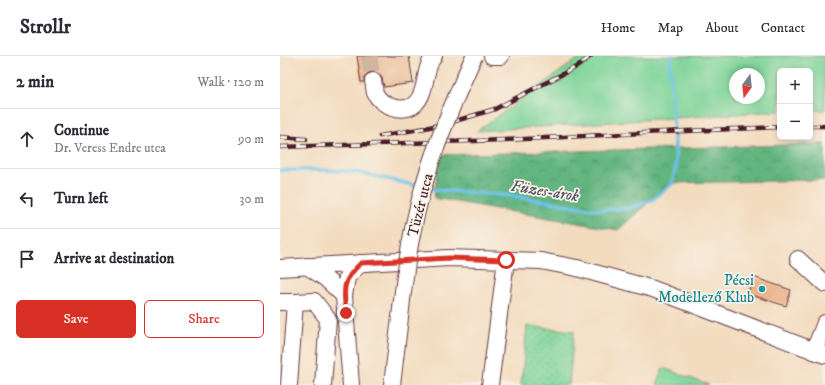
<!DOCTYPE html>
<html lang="en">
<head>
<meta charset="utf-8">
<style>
	:root { --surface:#fff; --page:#f2f2f3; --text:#2b2b33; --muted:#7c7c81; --line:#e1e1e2; --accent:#d93025 }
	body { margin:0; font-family:"IM FELL DW Pica",serif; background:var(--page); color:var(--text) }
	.controls { position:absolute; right:12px; top:12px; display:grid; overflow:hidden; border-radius:6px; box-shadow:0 2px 6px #0003 }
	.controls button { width:36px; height:36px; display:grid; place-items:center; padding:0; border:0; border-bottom:1px solid var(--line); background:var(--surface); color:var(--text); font:20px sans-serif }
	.compass { position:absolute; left:449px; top:12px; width:36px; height:36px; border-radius:50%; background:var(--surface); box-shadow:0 2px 6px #0003; rotate:195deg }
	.stop { position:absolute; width:12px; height:12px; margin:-9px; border:3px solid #d93025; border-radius:50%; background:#fff }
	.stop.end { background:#d93025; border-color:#fff; box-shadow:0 1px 4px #0008 }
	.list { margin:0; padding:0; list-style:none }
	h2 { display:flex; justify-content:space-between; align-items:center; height:52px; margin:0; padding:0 16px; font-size:17px }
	h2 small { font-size:13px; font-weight:400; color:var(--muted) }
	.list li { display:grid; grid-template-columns:26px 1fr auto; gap:12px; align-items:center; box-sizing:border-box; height:60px; padding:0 16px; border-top:1px solid var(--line) }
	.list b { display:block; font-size:15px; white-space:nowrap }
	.list p { margin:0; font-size:13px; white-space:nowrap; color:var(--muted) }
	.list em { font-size:13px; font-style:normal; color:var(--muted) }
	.actions { display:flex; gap:8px; padding:12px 16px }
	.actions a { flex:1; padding:9px 0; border:1px solid var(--accent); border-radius:6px; text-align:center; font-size:14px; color:var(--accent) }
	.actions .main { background:var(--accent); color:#fff }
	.icon { flex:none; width:22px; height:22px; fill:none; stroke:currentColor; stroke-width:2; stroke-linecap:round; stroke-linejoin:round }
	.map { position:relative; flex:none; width:545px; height:329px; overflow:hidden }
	header { display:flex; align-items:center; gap:24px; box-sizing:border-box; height:56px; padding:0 20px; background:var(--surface); border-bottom:1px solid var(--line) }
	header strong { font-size:19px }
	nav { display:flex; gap:22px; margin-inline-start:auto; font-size:14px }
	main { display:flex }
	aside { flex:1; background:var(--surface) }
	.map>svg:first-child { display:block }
</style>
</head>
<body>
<header>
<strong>Strollr</strong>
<nav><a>Home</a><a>Map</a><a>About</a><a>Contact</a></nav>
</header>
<main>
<aside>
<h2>2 min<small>Walk · 120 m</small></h2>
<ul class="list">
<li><svg class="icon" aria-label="ahead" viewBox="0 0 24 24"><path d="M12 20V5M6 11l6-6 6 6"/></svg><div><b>Continue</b><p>Dr. Veress Endre utca</p></div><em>90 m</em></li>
<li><svg class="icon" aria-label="left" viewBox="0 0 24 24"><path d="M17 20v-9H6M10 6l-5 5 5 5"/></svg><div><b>Turn left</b></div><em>30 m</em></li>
<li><svg class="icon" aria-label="arrive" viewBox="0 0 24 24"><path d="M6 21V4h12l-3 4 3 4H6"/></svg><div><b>Arrive at destination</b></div></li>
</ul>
<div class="actions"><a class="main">Save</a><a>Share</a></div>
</aside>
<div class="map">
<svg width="545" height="329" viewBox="0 0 545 329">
	<defs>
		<pattern id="forest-crowns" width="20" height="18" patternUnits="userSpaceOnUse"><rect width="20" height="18" fill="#64b580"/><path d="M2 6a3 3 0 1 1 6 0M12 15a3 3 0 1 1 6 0" fill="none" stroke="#549369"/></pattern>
		<pattern id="park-dots" width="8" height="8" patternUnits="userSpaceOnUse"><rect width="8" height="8" fill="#7bd397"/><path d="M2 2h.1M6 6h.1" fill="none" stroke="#6cb582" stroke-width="1.8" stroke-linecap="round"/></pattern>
	</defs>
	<rect width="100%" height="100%" fill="#f7f3e8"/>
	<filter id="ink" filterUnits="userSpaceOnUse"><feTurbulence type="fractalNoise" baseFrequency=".025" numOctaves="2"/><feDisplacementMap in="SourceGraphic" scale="8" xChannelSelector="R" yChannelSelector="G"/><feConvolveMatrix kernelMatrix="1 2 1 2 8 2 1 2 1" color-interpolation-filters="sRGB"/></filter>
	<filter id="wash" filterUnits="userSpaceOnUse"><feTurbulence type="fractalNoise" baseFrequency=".012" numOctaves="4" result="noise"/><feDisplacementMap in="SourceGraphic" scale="16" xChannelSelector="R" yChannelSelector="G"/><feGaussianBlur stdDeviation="0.9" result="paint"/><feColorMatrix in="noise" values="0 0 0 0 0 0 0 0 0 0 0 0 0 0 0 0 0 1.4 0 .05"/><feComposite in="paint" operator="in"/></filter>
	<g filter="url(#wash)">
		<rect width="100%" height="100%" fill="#f3dbbe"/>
		<g fill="#7bd397" stroke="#627961" fill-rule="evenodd">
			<path d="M 302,0 L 545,0 L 545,54 L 530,54 L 530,15 L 500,15 L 500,55 L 197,75 ZM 455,18 L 479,18 L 479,42 L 455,42 Z"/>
			<polygon points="383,312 429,329 377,329"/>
		</g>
		<polygon fill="url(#forest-crowns)" stroke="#576a56" points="545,88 545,124 390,127 338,174 154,142 159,99"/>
		<polygon fill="url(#park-dots)" stroke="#627961" points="247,270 294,275 289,329 241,329"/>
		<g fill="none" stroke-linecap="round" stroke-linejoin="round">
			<g stroke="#6dc2ea" stroke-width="3.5">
				<polyline points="0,114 47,114 76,116 139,130"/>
				<polyline points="147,132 160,134 233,140 319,154 350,152 372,144 392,128 396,110 390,6 392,0"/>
			</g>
		</g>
		<g id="blocks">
			<g fill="#e9ad82">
				<polygon points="77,0 129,0 133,27 104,31 102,22 99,18 95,16 91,16 87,18 84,22 84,26 81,26"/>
				<polygon points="473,221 511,234 506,250 468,238"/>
			</g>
		</g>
	</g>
	<g filter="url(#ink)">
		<use href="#blocks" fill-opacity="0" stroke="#633b41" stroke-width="1"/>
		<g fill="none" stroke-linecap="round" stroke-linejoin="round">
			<polyline stroke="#d1b5a1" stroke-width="16" stroke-dasharray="16 8" stroke-linecap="butt" points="89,0 93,25"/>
			<g stroke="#633b41" stroke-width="18">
				<g id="minor">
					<polyline points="212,0 221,0"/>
					<path d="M 93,25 C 94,28 94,33 95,37 C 101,50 123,58 135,48 C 148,35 143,13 154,0"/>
					<polyline points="518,203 545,228"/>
					<polyline points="27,210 45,222 64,240"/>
					<polyline points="0,212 169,202 261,205 297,212 373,233 545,299"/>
					<polyline points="0,246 15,246 9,329"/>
					<polyline points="15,246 34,245 48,263 43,329"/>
					<polyline points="534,295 545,267"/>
					<polyline points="71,329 64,240 67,221 81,207"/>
					<polyline points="112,329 121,253"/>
					<polyline points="210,329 226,204"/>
				</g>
			</g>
			<use href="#minor" stroke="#fff" stroke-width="16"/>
			<g stroke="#4a1f2b" stroke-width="4.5">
				<g id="rail">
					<polyline points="530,70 545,70"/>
					<polyline points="100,80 145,72 172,66 215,53 298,10 311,0"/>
					<polyline points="0,81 26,83"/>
					<polyline points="0,91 225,84 383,76 500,71"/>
				</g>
			</g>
			<use href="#rail" stroke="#f7f3e8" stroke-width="3" stroke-dasharray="9" stroke-linecap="butt"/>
			<g stroke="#633b41" stroke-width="18" stroke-linecap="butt">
				<path id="minor-bridge" d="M 121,253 C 125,215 131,176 141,139 C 154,91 174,45 194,0"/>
			</g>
			<use href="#minor-bridge" stroke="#fff" stroke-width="16"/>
		</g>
	</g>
	<g fill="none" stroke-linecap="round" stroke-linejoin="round" filter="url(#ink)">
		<path stroke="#d93025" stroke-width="5" d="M 66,257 C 63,233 62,224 81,207 L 169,202 L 226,204"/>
	</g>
	<circle fill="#0f9aa8" stroke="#f7f3e8" stroke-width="1.5" cx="482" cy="233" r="4"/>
	<g text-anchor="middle" stroke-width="3.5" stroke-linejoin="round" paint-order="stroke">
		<g font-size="15" fill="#4a1f2b" stroke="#f7f3e8">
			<text transform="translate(140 149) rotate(-76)" y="5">Tüzér utca</text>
		</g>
		<g font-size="15" fill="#0d838f" stroke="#f7f3e8" text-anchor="end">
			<text x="474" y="229">Pécsi<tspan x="474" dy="17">Modellező Klub</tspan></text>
		</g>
		<g font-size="16" font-style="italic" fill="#545064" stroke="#f7f3e8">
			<text transform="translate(265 134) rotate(9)" y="6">Füzes-árok</text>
		</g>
	</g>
</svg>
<div class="controls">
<button>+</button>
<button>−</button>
</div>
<svg class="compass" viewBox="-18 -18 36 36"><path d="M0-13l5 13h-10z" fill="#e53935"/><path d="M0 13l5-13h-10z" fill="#7c7c81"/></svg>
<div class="stop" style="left:226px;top:204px"></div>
<div class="stop end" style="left:66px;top:257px"></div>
</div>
</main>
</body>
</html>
